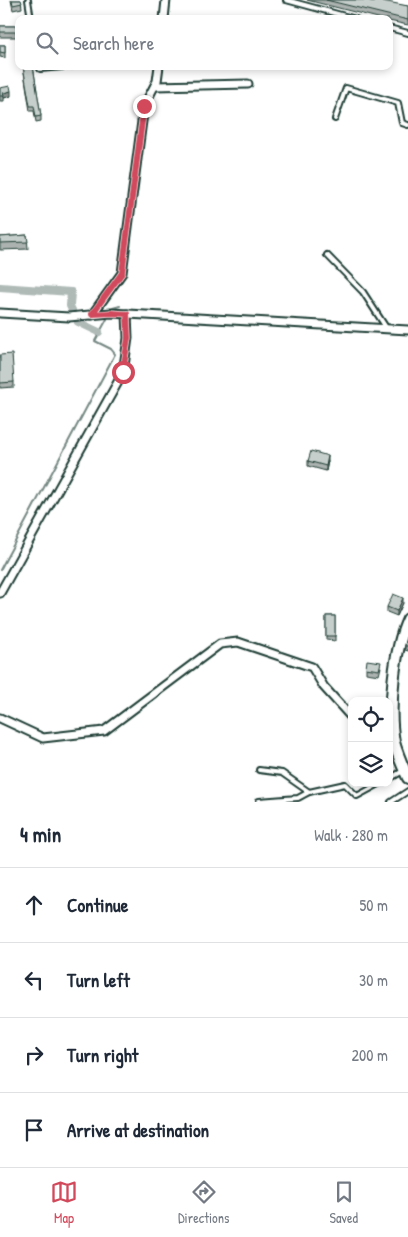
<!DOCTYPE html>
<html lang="en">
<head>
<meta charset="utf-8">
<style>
	:root { --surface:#fff; --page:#f6f6f7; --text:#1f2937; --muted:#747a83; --line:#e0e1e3; --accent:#d1495b }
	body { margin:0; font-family:"Patrick Hand",sans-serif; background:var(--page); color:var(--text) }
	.controls { position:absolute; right:15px; bottom:15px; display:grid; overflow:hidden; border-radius:10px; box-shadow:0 2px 8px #0003 }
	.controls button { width:45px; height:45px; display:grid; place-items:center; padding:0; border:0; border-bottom:1px solid var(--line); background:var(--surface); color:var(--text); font:25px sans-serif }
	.stop { position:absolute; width:15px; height:15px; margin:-11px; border:4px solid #d1495b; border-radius:50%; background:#fff }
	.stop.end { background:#d1495b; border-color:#fff; box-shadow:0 1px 5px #0008 }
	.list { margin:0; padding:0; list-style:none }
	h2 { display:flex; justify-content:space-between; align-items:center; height:65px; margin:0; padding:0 20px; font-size:21px }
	h2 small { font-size:16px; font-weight:400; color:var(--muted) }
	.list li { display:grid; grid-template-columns:32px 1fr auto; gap:15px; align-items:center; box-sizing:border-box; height:75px; padding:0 20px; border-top:1px solid var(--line) }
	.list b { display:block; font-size:19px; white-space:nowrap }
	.list em { font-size:16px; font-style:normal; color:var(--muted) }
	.icon { flex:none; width:28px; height:28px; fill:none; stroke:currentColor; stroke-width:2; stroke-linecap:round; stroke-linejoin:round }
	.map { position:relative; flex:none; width:408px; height:802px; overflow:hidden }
	.search { position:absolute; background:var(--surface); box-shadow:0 2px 8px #0003; left:15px; right:15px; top:15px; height:55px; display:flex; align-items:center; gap:12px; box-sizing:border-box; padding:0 18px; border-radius:10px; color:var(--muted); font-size:19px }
	.sheet { height:365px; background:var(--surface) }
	nav { display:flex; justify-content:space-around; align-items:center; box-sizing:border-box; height:70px; border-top:1px solid var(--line); background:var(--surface); font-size:14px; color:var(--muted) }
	nav a { display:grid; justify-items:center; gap:2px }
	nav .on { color:var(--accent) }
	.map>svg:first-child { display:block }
</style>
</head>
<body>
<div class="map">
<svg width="408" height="802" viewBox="0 0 408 802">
	<rect width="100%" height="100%" fill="#fff"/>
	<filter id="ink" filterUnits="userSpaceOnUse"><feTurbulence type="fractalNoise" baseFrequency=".02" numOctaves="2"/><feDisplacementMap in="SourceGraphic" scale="10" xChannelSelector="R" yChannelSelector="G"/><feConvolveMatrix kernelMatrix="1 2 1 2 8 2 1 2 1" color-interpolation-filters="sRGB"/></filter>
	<g filter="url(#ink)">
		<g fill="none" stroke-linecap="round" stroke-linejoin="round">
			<g stroke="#758883" stroke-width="2">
				<polyline points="113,308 120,306"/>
				<polyline points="0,570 115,354 111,349 95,341 107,319"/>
			</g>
			<g stroke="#afbab7" stroke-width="8">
				<polyline points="0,287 71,292 70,306 72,310"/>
				<polyline points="78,322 99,332"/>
			</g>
			<g stroke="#1f3d34" stroke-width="8">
				<g id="lane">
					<polyline points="28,0 31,19"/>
					<polyline points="286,0 356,19"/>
					<polyline points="389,28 408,33"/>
					<polyline points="39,66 40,69 73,66"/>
					<polyline points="335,119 346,88 398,103 402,123 408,125"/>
					<polyline points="327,255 363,292 387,329"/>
					<polyline points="259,770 282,773 309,792"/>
					<polyline points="389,779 403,771"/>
					<polyline points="259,801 298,798 309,792 345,784 357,796 381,783"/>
					<polyline points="391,802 408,791"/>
				</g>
			</g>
			<g stroke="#1f3d34" stroke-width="11">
				<g id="street">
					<polyline points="164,19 166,0"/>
					<polyline points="155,86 248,84"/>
					<polyline points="0,313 69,317 111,313 408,330"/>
					<polyline points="92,315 122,273 144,106 157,81 159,66"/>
					<polyline points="0,593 123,373 128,338 127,314"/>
					<polyline points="0,718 43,738 104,731 220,644 238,642 312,667 324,687 352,718"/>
				</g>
			</g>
			<g stroke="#1f3d34" stroke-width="14">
				<path id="secondary" d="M 408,619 C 394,649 388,709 394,742 C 397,753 403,767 408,778"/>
			</g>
			<use href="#lane" stroke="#fff" stroke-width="4"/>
			<use href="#street" stroke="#fff" stroke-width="7"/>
			<use href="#secondary" stroke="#fff" stroke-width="10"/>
		</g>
		<g fill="#abb2af" stroke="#1f3d34">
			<polygon points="11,0 21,0 22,8 13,10"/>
			<polygon points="307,0 367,0 374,2 408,6 408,25 389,21 389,19 382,19"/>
			<rect x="0" y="26" width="19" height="11"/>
			<polygon points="0,45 5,45 5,58 0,57"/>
			<polygon points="23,66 33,66 41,116 41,121 36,122 34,111 30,111"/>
			<polygon points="0,88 11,96 4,98 4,101 0,101"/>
			<polygon points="27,235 28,249 0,250 0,237"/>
			<polygon points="0,355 14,382 14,387 0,388"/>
			<polygon points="308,461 328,461 326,471 308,466"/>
			<polygon points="403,603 397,616 387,612 387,607"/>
			<polygon points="326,616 335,616 335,641 326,640"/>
			<polygon points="408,635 408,651 405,650 405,646"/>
			<polygon points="381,667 379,675 366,673 366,668"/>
		</g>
		<g fill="#8b918f" stroke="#1f3d34">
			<polygon points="11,91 11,96 4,98 3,93"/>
			<polygon points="328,456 328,461 326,471 326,466"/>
			<polygon points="403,598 403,603 397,616 397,611"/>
		</g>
		<g fill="#c7cfcc" stroke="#1f3d34">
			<polygon points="12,0 21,0 22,3 13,5"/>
			<polygon points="326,0 367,0 374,2 375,0 377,0 408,6 408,20"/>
			<rect x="0" y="26" width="19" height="6"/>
			<polygon points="0,45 5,45 5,53 0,52"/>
			<polygon points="23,66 33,66 41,116 36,117 34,106 30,106"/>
			<polygon points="10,86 11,91 3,93 4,96 0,96 0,88"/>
			<polygon points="27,235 28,242 0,243 0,237"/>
			<polygon points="12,354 14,382 0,383 0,355"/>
			<polygon points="311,451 328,456 326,466 308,461"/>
			<polygon points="393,594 403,598 397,611 387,607"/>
			<rect x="326" y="616" width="9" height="20"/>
			<polygon points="408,635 408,646 405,646"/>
			<polygon points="367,660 381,662 379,670 366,668"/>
		</g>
	</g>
	<g fill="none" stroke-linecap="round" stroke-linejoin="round" filter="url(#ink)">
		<polyline stroke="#d1495b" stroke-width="6" points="123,372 128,338 127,314 111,313 92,314 122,273 144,106"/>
	</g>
</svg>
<div class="controls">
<button><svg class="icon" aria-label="locate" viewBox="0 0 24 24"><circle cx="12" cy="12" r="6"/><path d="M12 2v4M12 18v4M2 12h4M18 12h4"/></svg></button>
<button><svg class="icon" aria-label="layers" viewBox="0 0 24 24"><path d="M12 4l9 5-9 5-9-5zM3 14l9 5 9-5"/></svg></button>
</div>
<div class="stop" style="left:123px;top:372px"></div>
<div class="stop end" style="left:144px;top:106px"></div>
<div class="search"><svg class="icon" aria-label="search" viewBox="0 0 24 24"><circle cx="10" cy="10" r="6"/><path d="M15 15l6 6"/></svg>Search here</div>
</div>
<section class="sheet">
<h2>4 min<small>Walk · 280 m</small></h2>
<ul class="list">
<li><svg class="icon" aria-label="ahead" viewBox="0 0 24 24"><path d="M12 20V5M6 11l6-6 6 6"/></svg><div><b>Continue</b></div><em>50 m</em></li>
<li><svg class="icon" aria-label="left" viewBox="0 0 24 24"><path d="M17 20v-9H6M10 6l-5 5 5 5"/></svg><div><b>Turn left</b></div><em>30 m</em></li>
<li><svg class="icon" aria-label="right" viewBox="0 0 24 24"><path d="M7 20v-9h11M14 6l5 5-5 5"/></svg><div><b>Turn right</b></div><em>200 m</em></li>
<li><svg class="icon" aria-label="arrive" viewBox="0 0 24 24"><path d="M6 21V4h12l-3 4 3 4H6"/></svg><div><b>Arrive at destination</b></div></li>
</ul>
</section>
<nav>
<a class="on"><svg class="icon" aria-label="map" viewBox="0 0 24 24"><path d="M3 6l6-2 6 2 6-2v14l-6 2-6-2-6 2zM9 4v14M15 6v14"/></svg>Map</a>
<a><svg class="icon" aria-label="directions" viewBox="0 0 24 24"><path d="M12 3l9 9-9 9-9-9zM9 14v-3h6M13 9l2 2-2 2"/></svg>Directions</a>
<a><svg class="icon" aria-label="saved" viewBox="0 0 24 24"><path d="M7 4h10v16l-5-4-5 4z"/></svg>Saved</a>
</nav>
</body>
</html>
